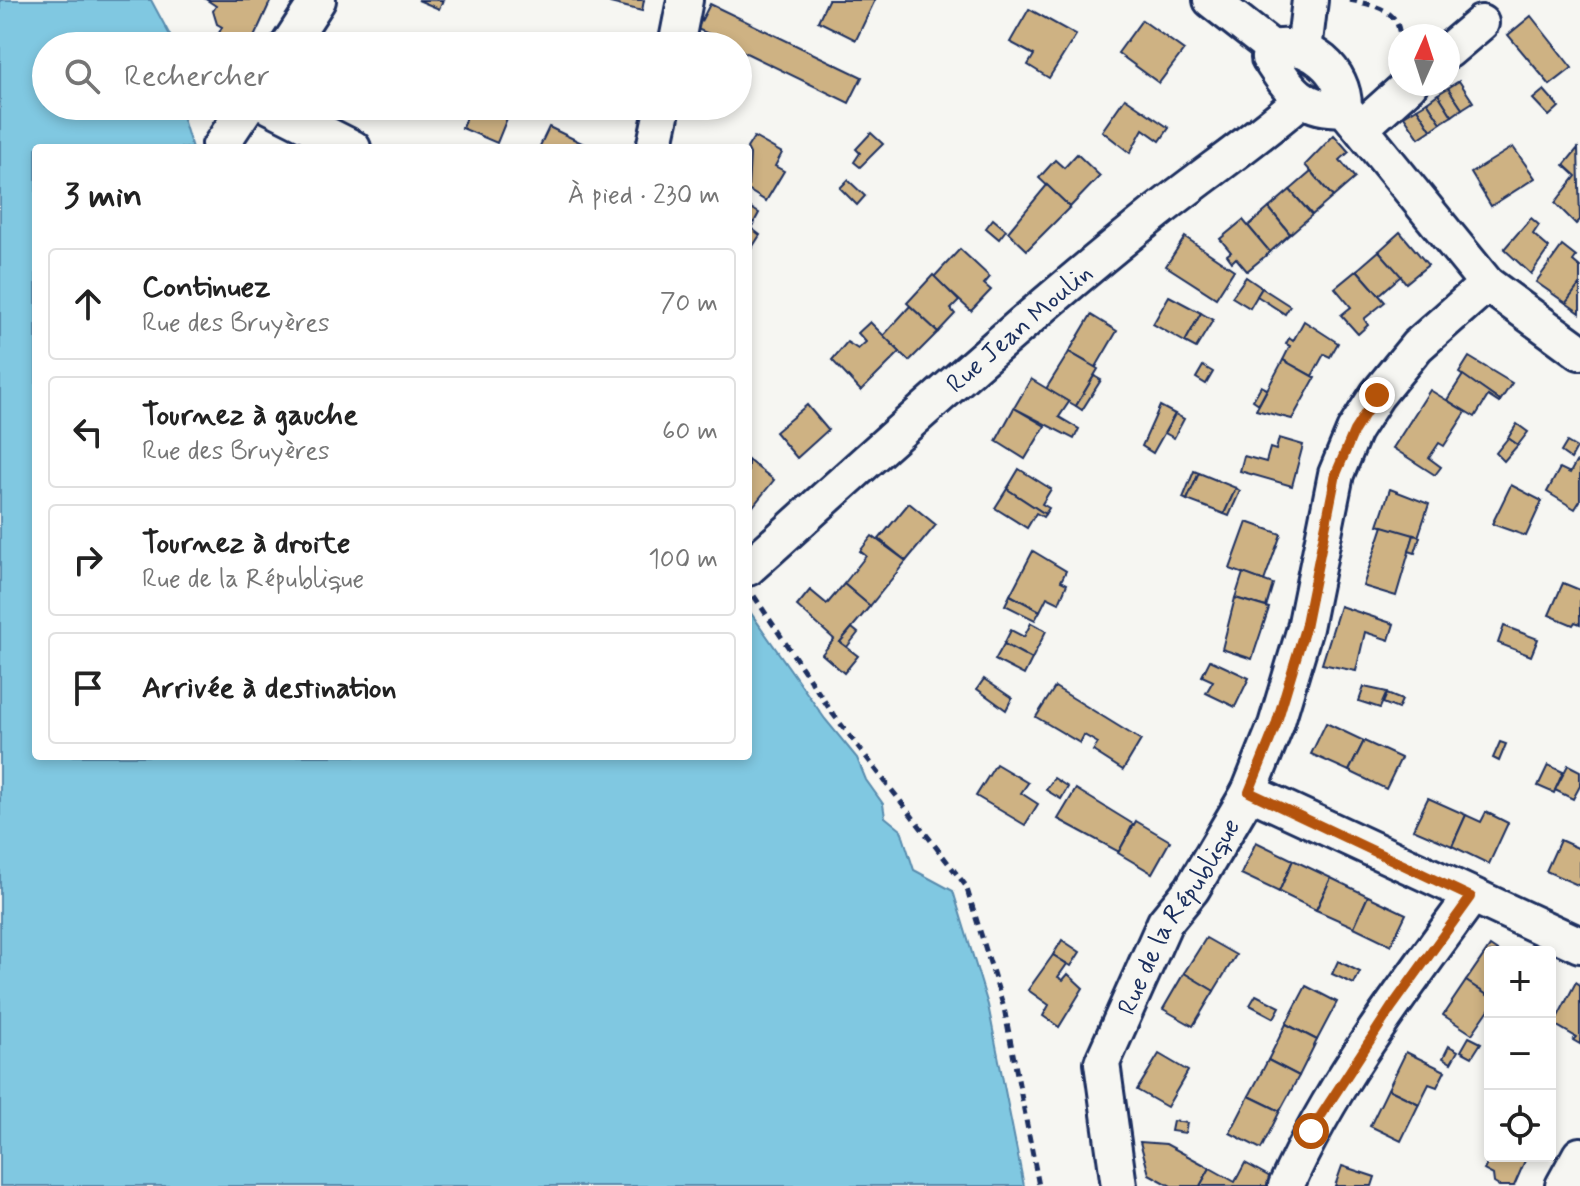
<!DOCTYPE html>
<html lang="fr">
<head>
<meta charset="utf-8">
<style>
	:root { --surface:#fff; --page:#f2f2f2; --text:#222; --muted:#767676; --line:#e0e0e0 }
	body { margin:0; font-family:Mynerve,sans-serif; background:var(--page); color:var(--text) }
	.controls { position:absolute; right:24px; bottom:24px; display:grid; overflow:hidden; border-radius:8px; box-shadow:0 4px 12px #0003 }
	.controls button { width:72px; height:72px; display:grid; place-items:center; padding:0; border:0; border-bottom:2px solid var(--line); background:var(--surface); color:var(--text); font:40px sans-serif }
	.compass { position:absolute; left:1388px; top:24px; width:72px; height:72px; border-radius:50%; background:var(--surface); box-shadow:0 4px 12px #0003; rotate:3deg }
	.stop { position:absolute; width:24px; height:24px; margin:-18px; border:6px solid #b45309; border-radius:50%; background:#fff }
	.stop.end { background:#b45309; border-color:#fff; box-shadow:0 2px 8px #0008 }
	.list { margin:0; padding:0; list-style:none }
	h2 { display:flex; justify-content:space-between; align-items:center; height:104px; margin:0; padding:0 32px; font-size:34px }
	h2 small { font-size:26px; font-weight:400; color:var(--muted) }
	.list li { display:grid; grid-template-columns:52px 1fr auto; gap:24px; align-items:center; box-sizing:border-box; height:112px; margin:0 16px 16px; padding:0 16px; border:2px solid var(--line); border-radius:8px }
	.list b { display:block; font-size:30px; white-space:nowrap }
	.list p { margin:0; font-size:26px; white-space:nowrap; color:var(--muted) }
	.list em { font-size:26px; font-style:normal; color:var(--muted) }
	.icon { flex:none; width:44px; height:44px; fill:none; stroke:currentColor; stroke-width:2; stroke-linecap:round; stroke-linejoin:round }
	.map { position:relative; flex:none; width:1580px; height:1186px; overflow:hidden }
	.search { position:absolute; background:var(--surface); box-shadow:0 4px 12px #0003; left:32px; top:32px; width:720px; height:88px; display:flex; align-items:center; gap:20px; box-sizing:border-box; padding:0 28px; border-radius:44px; color:var(--muted); font-size:30px }
	.panel { position:absolute; background:var(--surface); box-shadow:0 4px 12px #0003; left:32px; top:144px; width:720px; height:616px; border-radius:8px }
	.map>svg:first-child { display:block }
</style>
</head>
<body>
<div class="map">
<svg width="1580" height="1186" viewBox="0 0 1580 1186">
	<rect width="100%" height="100%" fill="#f6f6f2"/>
	<filter id="ink" filterUnits="userSpaceOnUse"><feTurbulence type="fractalNoise" baseFrequency=".0125" numOctaves="2"/><feDisplacementMap in="SourceGraphic" scale="16" xChannelSelector="R" yChannelSelector="G"/><feConvolveMatrix kernelMatrix="1 2 1 2 8 2 1 2 1" color-interpolation-filters="sRGB"/></filter>
	<g filter="url(#ink)">
		<polygon fill="#80c8e1" stroke="#588bad" stroke-width="2" points="0,0 151,0 173,41 170,46 46,46 46,106 179,106 192,148 36,148 36,756 748,756 748,609 825,719 857,758 866,780 883,804 885,817 901,830 914,870 953,891 988,1005 1024,1186 0,1186"/>
		<g fill="#ceb283" stroke="#1b2f5e" stroke-width="2">
			<polygon points="271,0 250,46 214,43 222,27 217,24 213,11 216,6 207,0"/>
			<polygon points="418,0 443,0 439,9"/>
			<polygon points="610,0 644,0 642,11 610,3"/>
			<polygon points="828,0 875,0 856,40 818,21"/>
			<polygon points="710,4 862,77 849,103 738,49 738,46 697,29"/>
			<polygon points="1029,9 1076,35 1049,78 1028,65 1034,55 1010,42"/>
			<polygon points="1531,16 1572,68 1550,85 1508,35"/>
			<polygon points="1142,20 1184,50 1159,83 1118,53"/>
			<polygon points="1459,81 1473,102 1462,109 1448,88"/>
			<polygon points="1448,88 1462,109 1452,116 1438,94"/>
			<polygon points="1544,90 1559,107 1549,116 1533,99"/>
			<polygon points="1438,94 1452,116 1441,123 1427,102"/>
			<polygon points="1125,98 1169,128 1160,141 1143,129 1130,153 1102,131"/>
			<polygon points="1427,102 1441,123 1431,130 1417,108"/>
			<polygon points="449,106 512,106 497,143 462,128 466,117 448,110"/>
			<polygon points="1417,108 1431,130 1419,138 1404,116"/>
			<polygon points="549,127 592,148 539,148"/>
			<polygon points="871,133 883,144 860,167 854,162 860,153 856,149"/>
			<polygon points="1334,135 1349,152 1340,160 1355,178 1333,197 1305,165"/>
			<polygon points="754,137 782,153 775,166 784,171 766,201 748,190 750,154 747,148"/>
			<polygon points="1513,147 1535,178 1491,206 1471,173"/>
			<polygon points="1578,148 1580,220 1576,224 1555,203 1576,176 1564,165"/>
			<polygon points="1077,154 1100,176 1070,207 1039,178 1055,160 1064,168"/>
			<polygon points="1311,172 1333,197 1312,215 1290,190"/>
			<polygon points="848,180 865,196 857,205 840,188"/>
			<polygon points="1047,185 1070,207 1027,250 1008,232"/>
			<polygon points="1290,190 1312,215 1290,234 1269,208"/>
			<polygon points="748,206 759,213 751,228 760,235 748,254"/>
			<polygon points="1269,208 1290,234 1270,252 1248,226"/>
			<polygon points="1531,218 1539,225 1533,234 1549,248 1531,274 1504,249"/>
			<polygon points="993,219 1006,230 999,239 986,228"/>
			<polygon points="1243,220 1270,252 1247,271 1236,258 1232,262 1227,255 1231,252 1220,239"/>
			<polygon points="1400,232 1428,265 1406,283 1379,251"/>
			<polygon points="1185,237 1234,270 1216,298 1166,266"/>
			<polygon points="1562,246 1576,257 1573,261 1580,267 1580,284 1566,303 1536,282"/>
			<polygon points="960,249 990,277 984,284 991,290 971,311 934,277"/>
			<polygon points="1379,251 1401,276 1379,295 1357,270"/>
			<polygon points="1357,270 1385,302 1364,319 1368,325 1358,334 1341,315 1351,307 1335,288"/>
			<polygon points="933,275 959,301 951,309 955,314 938,332 907,303"/>
			<polygon points="1246,277 1262,288 1250,308 1232,297"/>
			<polygon points="1580,284 1580,313 1566,303"/>
			<polygon points="1262,288 1290,306 1285,314 1257,296"/>
			<polygon points="1169,296 1201,313 1185,342 1153,324"/>
			<polygon points="910,306 938,332 909,361 883,336"/>
			<polygon points="1201,313 1213,320 1196,348 1185,342"/>
			<polygon points="1091,315 1117,331 1096,367 1069,352"/>
			<polygon points="1304,321 1338,343 1330,357 1324,354 1312,376 1283,360 1290,346 1286,344 1289,338 1293,341"/>
			<polygon points="870,322 900,352 861,391 832,360 847,342 858,349 866,342 858,333"/>
			<polygon points="1069,352 1098,369 1076,406 1046,389"/>
			<polygon points="1469,357 1512,383 1500,401 1459,373"/>
			<polygon points="1283,360 1315,378 1292,419 1256,410"/>
			<polygon points="1203,366 1213,372 1206,384 1196,378"/>
			<polygon points="1463,375 1500,401 1499,403 1488,396 1475,417 1447,400"/>
			<polygon points="1094,376 1101,380 1082,410 1076,406"/>
			<polygon points="1031,379 1069,402 1059,417 1079,429 1074,439 1014,408"/>
			<polygon points="1261,386 1267,389 1259,404 1253,400"/>
			<polygon points="1430,390 1466,412 1444,446 1439,443 1429,458 1441,467 1435,475 1393,448"/>
			<polygon points="807,405 828,430 797,458 775,432"/>
			<polygon points="1160,406 1175,414 1153,453 1142,446"/>
			<polygon points="1014,408 1045,426 1025,459 996,441"/>
			<polygon points="1175,414 1184,419 1174,438 1165,433"/>
			<polygon points="1517,424 1528,432 1518,445 1508,438"/>
			<polygon points="1279,438 1303,445 1292,486 1240,471 1244,456 1266,462 1270,448 1276,450"/>
			<polygon points="1508,438 1518,445 1504,461 1496,453"/>
			<polygon points="1567,442 1577,448 1571,459 1561,452"/>
			<polygon points="748,460 774,480 750,510 748,509"/>
			<polygon points="1576,462 1580,464 1580,501 1575,509 1547,492 1560,468 1570,473"/>
			<polygon points="1019,469 1051,489 1042,504 1049,508 1045,514 1007,489"/>
			<polygon points="1194,471 1199,473 1187,500 1183,498"/>
			<polygon points="1199,473 1236,488 1224,514 1187,500"/>
			<polygon points="1511,485 1542,501 1526,536 1492,524"/>
			<polygon points="1236,488 1240,491 1229,516 1224,514"/>
			<polygon points="1007,489 1045,514 1043,517 1036,513 1027,528 995,508"/>
			<polygon points="1390,489 1429,504 1418,537 1378,525"/>
			<polygon points="909,503 936,525 906,561 879,539"/>
			<polygon points="1247,522 1281,534 1264,581 1230,569"/>
			<polygon points="1383,526 1414,535 1396,596 1363,586"/>
			<polygon points="1414,535 1420,537 1415,553 1409,551"/>
			<polygon points="872,536 906,561 870,606 844,584 866,556 860,551"/>
			<polygon points="1033,551 1066,571 1061,581 1067,584 1059,603 1047,597 1040,611 1010,595"/>
			<polygon points="1243,573 1273,584 1266,607 1235,598"/>
			<polygon points="1563,583 1580,590 1580,624 1575,622 1573,625 1549,615"/>
			<polygon points="844,584 870,606 840,642 858,656 844,673 822,654 834,639 797,606 810,590 827,604"/>
			<polygon points="1010,595 1040,611 1035,620 1005,605"/>
			<polygon points="1235,598 1269,608 1252,659 1222,649"/>
			<polygon points="1340,606 1394,624 1389,640 1365,632 1356,671 1322,664"/>
			<polygon points="1031,623 1046,631 1032,659 1004,644 1011,630 1024,637"/>
			<polygon points="1504,626 1538,639 1531,656 1498,643"/>
			<polygon points="852,628 858,633 847,647 840,642"/>
			<polygon points="1004,644 1032,659 1024,675 995,660"/>
			<polygon points="1210,660 1249,678 1235,707 1206,693 1213,681 1202,676"/>
			<polygon points="984,679 1012,698 1006,710 977,689"/>
			<polygon points="1055,687 1141,740 1123,770 1093,751 1098,743 1084,735 1080,743 1036,717"/>
			<polygon points="1364,687 1387,692 1380,708 1359,701"/>
			<polygon points="1387,694 1402,700 1398,709 1383,703"/>
			<polygon points="1326,723 1364,741 1349,771 1311,754"/>
			<polygon points="1364,741 1401,758 1386,789 1349,771"/>
			<polygon points="1500,742 1506,744 1499,761 1493,758"/>
			<polygon points="996,764 1028,783 1021,793 1038,804 1025,825 976,796"/>
			<polygon points="1548,765 1563,772 1554,793 1538,786"/>
			<polygon points="1568,765 1580,771 1580,786 1573,799 1555,790"/>
			<polygon points="1054,778 1068,787 1061,799 1046,790"/>
			<polygon points="1076,789 1133,824 1119,852 1058,819"/>
			<polygon points="1428,798 1466,815 1452,846 1413,829"/>
			<polygon points="1486,812 1508,823 1489,864 1452,846 1466,815 1481,822"/>
			<polygon points="1136,821 1170,841 1152,873 1118,853"/>
			<polygon points="1560,840 1580,849 1580,886 1546,871"/>
			<polygon points="1256,842 1293,860 1279,892 1241,874"/>
			<polygon points="1293,860 1331,878 1316,910 1279,892"/>
			<polygon points="1331,878 1368,896 1354,927 1316,910"/>
			<polygon points="1368,896 1406,914 1391,945 1354,927"/>
			<polygon points="1206,938 1236,955 1214,991 1184,973"/>
			<polygon points="1062,940 1080,952 1071,966 1053,955"/>
			<polygon points="1490,946 1499,952 1490,952 1490,997 1466,981"/>
			<polygon points="1053,955 1067,964 1058,977 1063,980 1068,974 1083,988 1059,1027 1043,1016 1049,1005 1028,990"/>
			<polygon points="1338,961 1360,972 1354,984 1332,974"/>
			<polygon points="1184,973 1214,991 1193,1026 1163,1009"/>
			<polygon points="1466,981 1490,997 1490,1008 1472,1034 1443,1015"/>
			<polygon points="1576,982 1580,985 1580,1044 1573,1040 1576,1037 1554,1024"/>
			<polygon points="1306,986 1337,1002 1317,1040 1286,1024"/>
			<polygon points="1256,995 1280,1007 1274,1018 1250,1005"/>
			<polygon points="1286,1024 1317,1040 1299,1076 1268,1060"/>
			<polygon points="1469,1037 1481,1043 1472,1057 1461,1051"/>
			<polygon points="1449,1046 1458,1051 1451,1063 1443,1058"/>
			<polygon points="1406,1052 1445,1071 1437,1087 1429,1084 1419,1104 1388,1089"/>
			<polygon points="1159,1054 1188,1071 1167,1107 1137,1090"/>
			<polygon points="1268,1060 1299,1076 1280,1111 1249,1096"/>
			<polygon points="1388,1089 1419,1104 1401,1141 1370,1126"/>
			<polygon points="1249,1096 1280,1111 1261,1149 1230,1133"/>
			<polygon points="1173,1121 1187,1123 1185,1133 1171,1131"/>
			<polygon points="1140,1142 1166,1144 1210,1168 1200,1186 1171,1186 1149,1174"/>
			<polygon points="1491,1156 1527,1156 1514,1186 1499,1186 1494,1183 1493,1175 1484,1170"/>
			<polygon points="1245,1163 1272,1178 1269,1186 1200,1186 1210,1168 1235,1182"/>
			<polygon points="1342,1166 1375,1177 1372,1186 1335,1186"/>
		</g>
		<g fill="none" stroke-linecap="round" stroke-linejoin="round">
			<g stroke="#1b2f5e" stroke-width="40">
				<g id="minor">
					<polyline points="1211,0 1272,48"/>
					<polyline points="288,46 318,0"/>
					<polyline points="676,46 685,0"/>
					<polyline points="1304,50 1310,0"/>
					<polyline points="1448,51 1481,23"/>
					<polyline points="270,106 353,148"/>
					<path d="M 1344,108 C 1304,112 1289,89 1269,58 L 1272,48 C 1309,40 1345,71 1344,108 L 1487,284 L 1580,352"/>
					<polyline points="1361,128 1410,84"/>
					<polyline points="219,148 247,106"/>
					<polyline points="654,148 663,106"/>
					<path id="s1" d="M 748,568 C 878,451 1007,333 1143,223 C 1195,180 1251,144 1302,99"/>
					<polyline points="1249,792 1580,945"/>
					<path id="s2" d="M 1119,1186 L 1102,1063 L 1165,922 L 1192,889 L 1249,792 L 1276,725 L 1305,628 L 1336,474 L 1354,431 L 1377,395 L 1417,346 L 1487,284"/>
					<path d="M 1286,1186 C 1333,1081 1404,989 1471,897"/>
					<polyline points="1563,1186 1580,1155"/>
				</g>
			</g>
			<g stroke="#1b2f5e" stroke-width="5" stroke-dasharray="8 6" stroke-linecap="butt">
				<path d="M 1349,0 C 1386,7 1409,14 1396,60"/>
				<polyline points="754,596 833,714 966,886 1004,1008 1039,1186"/>
			</g>
			<use href="#minor" stroke="#f6f6f2" stroke-width="34"/>
		</g>
	</g>
	<g fill="none" stroke-linecap="round" stroke-linejoin="round" filter="url(#ink)">
		<polyline stroke="#b45309" stroke-width="10" points="1311,1131 1391,1008 1471,897 1249,792 1276,725 1305,628 1336,474 1354,431 1377,395"/>
	</g>
	<g text-anchor="middle" stroke-width="6" stroke-linejoin="round" paint-order="stroke">
		<g font-size="26" fill="#1b2f5e" stroke="#f6f6f2">
			<text dy="9" stroke="none"><textPath href="#s1" startOffset="362">Rue Jean Moulin</textPath></text>
			<text dy="9" stroke="none"><textPath href="#s2" startOffset="290">Rue de la République</textPath></text>
		</g>
	</g>
</svg>
<div class="controls">
<button>+</button>
<button>−</button>
<button><svg class="icon" aria-label="locate" viewBox="0 0 24 24"><circle cx="12" cy="12" r="6"/><path d="M12 2v4M12 18v4M2 12h4M18 12h4"/></svg></button>
</div>
<svg class="compass" viewBox="-18 -18 36 36"><path d="M0-13l5 13h-10z" fill="#e53935"/><path d="M0 13l5-13h-10z" fill="#767676"/></svg>
<div class="stop" style="left:1311px;top:1131px"></div>
<div class="stop end" style="left:1377px;top:395px"></div>
<div class="search"><svg class="icon" aria-label="search" viewBox="0 0 24 24"><circle cx="10" cy="10" r="6"/><path d="M15 15l6 6"/></svg>Rechercher</div>
<section class="panel">
<h2>3 min<small>À pied · 230 m</small></h2>
<ul class="list">
<li><svg class="icon" aria-label="ahead" viewBox="0 0 24 24"><path d="M12 20V5M6 11l6-6 6 6"/></svg><div><b>Continuez</b><p>Rue des Bruyères</p></div><em>70 m</em></li>
<li><svg class="icon" aria-label="left" viewBox="0 0 24 24"><path d="M17 20v-9H6M10 6l-5 5 5 5"/></svg><div><b>Tournez à gauche</b><p>Rue des Bruyères</p></div><em>60 m</em></li>
<li><svg class="icon" aria-label="right" viewBox="0 0 24 24"><path d="M7 20v-9h11M14 6l5 5-5 5"/></svg><div><b>Tournez à droite</b><p>Rue de la République</p></div><em>100 m</em></li>
<li><svg class="icon" aria-label="arrive" viewBox="0 0 24 24"><path d="M6 21V4h12l-3 4 3 4H6"/></svg><div><b>Arrivée à destination</b></div></li>
</ul>
</section>
</div>
</body>
</html>
